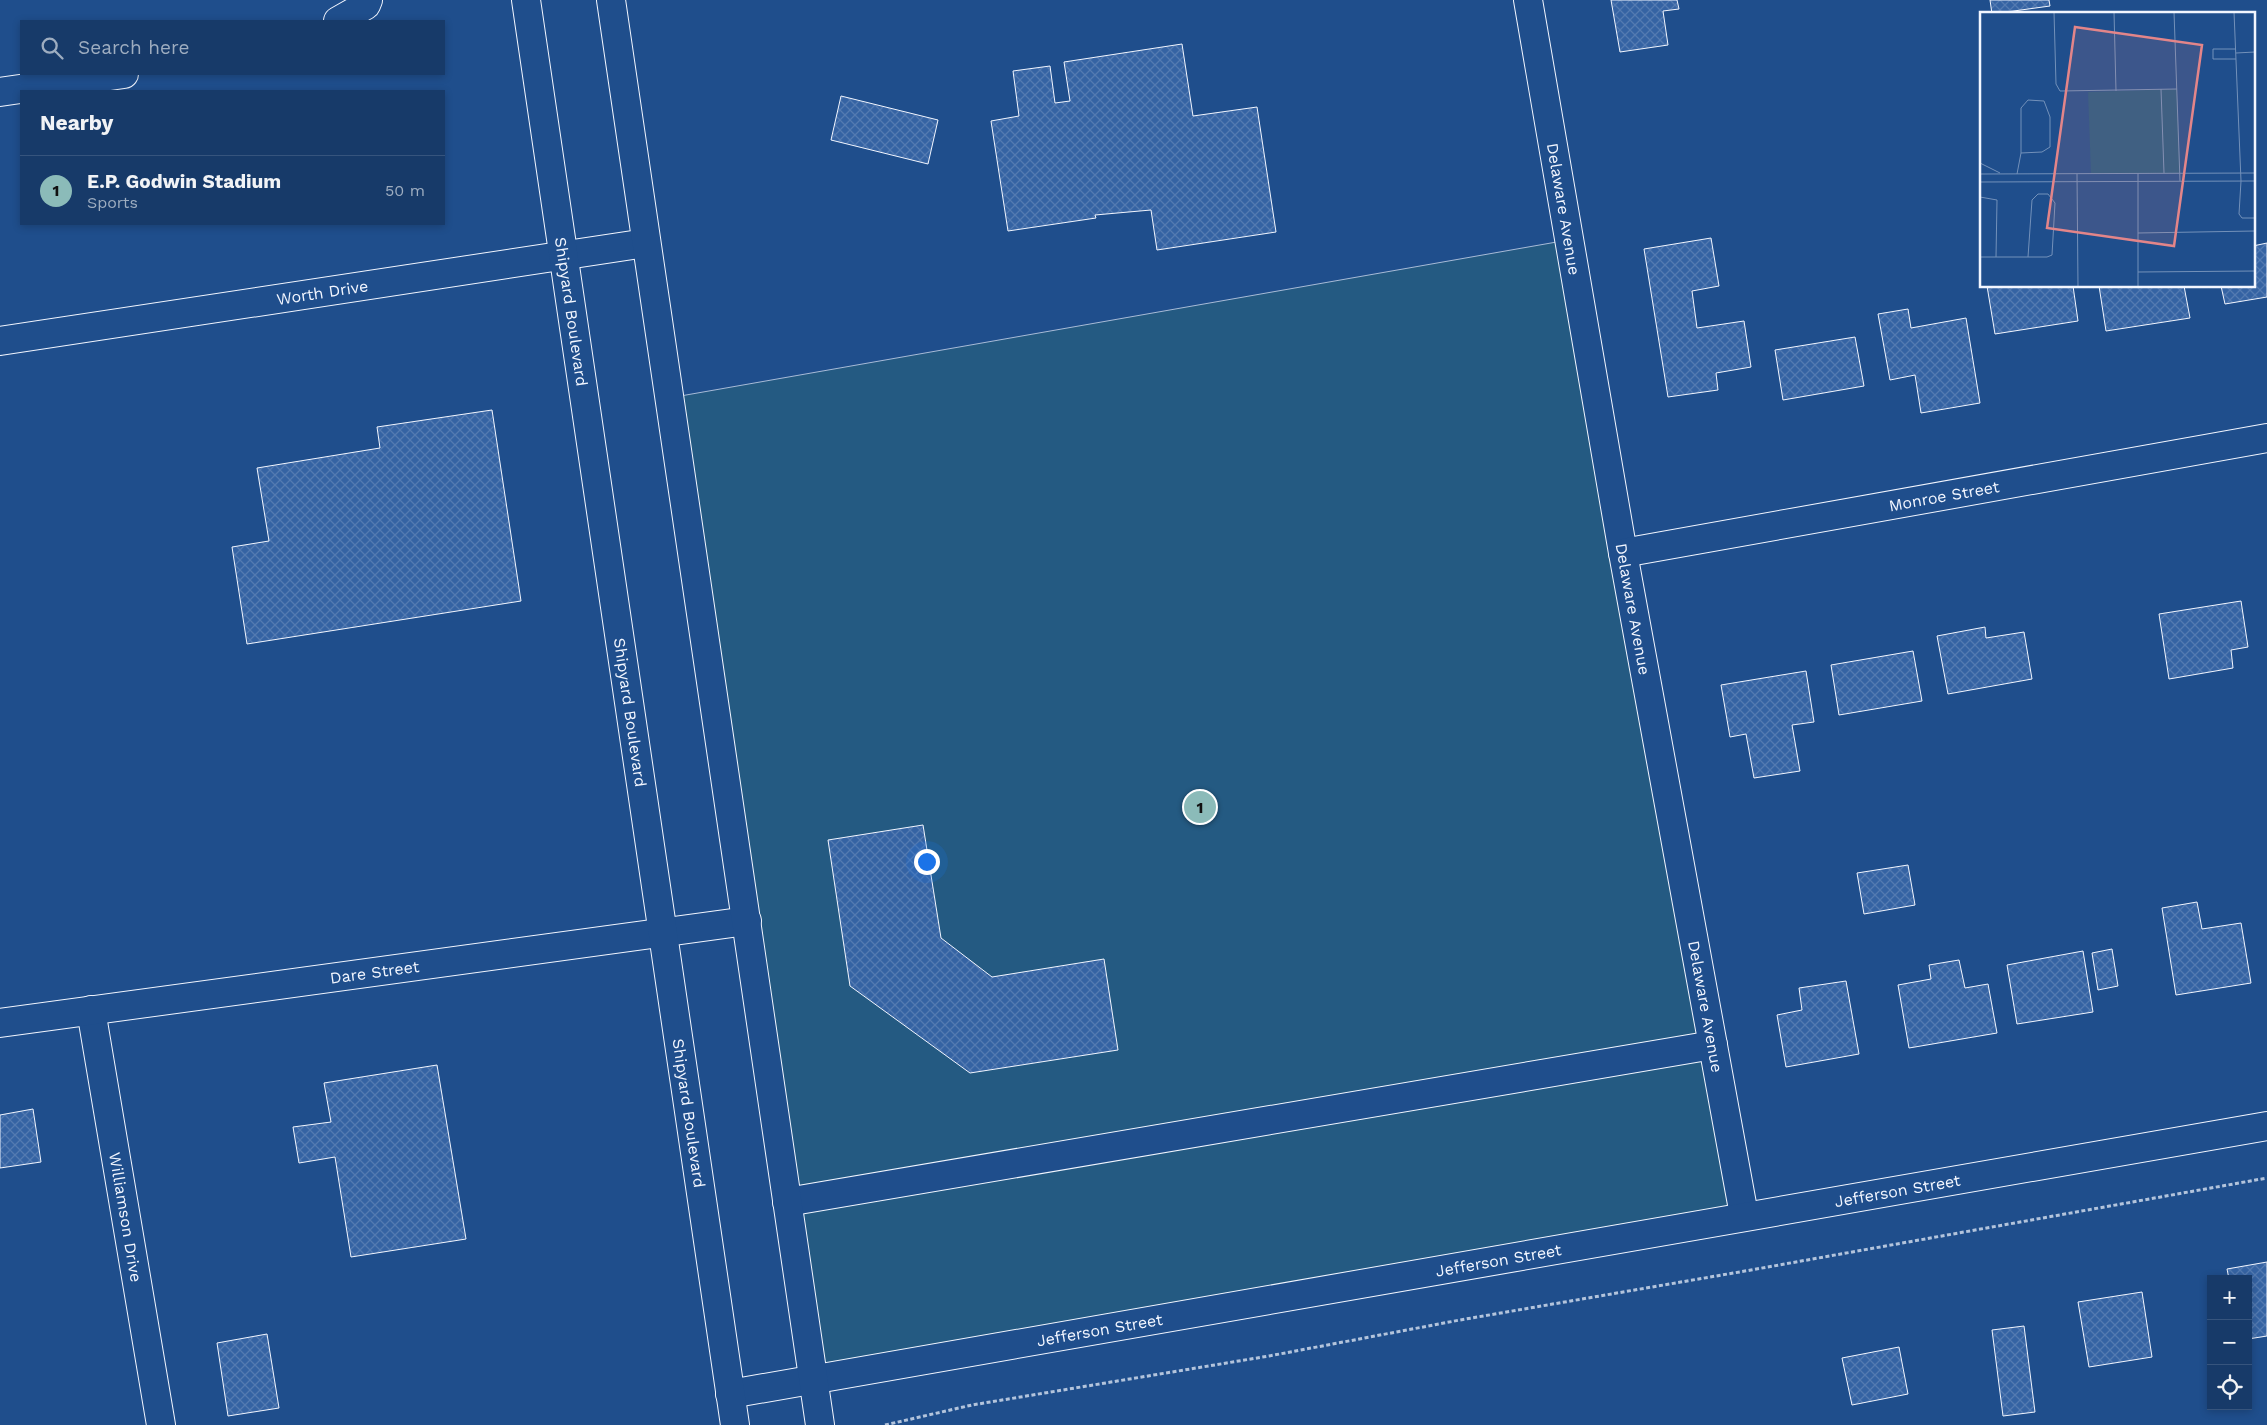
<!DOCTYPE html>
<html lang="en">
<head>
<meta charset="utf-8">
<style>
	:root { --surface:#173a69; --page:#20416f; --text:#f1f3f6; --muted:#9eadc0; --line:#36547d; --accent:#8bbbb9 }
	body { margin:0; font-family:"Work Sans",sans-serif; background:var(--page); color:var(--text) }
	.controls { position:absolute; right:15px; bottom:15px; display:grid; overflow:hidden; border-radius:0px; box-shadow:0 2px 8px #0003 }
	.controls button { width:45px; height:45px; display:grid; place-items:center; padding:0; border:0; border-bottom:1px solid var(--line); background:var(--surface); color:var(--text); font:25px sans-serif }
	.you { position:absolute; left:926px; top:861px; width:18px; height:18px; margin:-12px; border:4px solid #fff; border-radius:50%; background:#1a73e8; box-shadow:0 0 0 8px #1a73e833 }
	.badge { display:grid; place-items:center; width:32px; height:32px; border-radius:50%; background:var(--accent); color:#111; font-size:16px; font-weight:700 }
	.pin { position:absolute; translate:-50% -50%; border:2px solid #fff; box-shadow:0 1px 5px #0006 }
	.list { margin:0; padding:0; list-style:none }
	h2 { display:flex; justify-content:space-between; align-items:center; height:65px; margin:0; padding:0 20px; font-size:21px }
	h2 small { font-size:16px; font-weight:400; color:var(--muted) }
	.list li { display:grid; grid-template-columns:32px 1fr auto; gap:15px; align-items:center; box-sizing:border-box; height:70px; padding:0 20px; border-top:1px solid var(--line) }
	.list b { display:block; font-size:19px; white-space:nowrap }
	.list p { margin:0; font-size:16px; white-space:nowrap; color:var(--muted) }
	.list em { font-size:16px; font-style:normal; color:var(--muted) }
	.icon { flex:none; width:28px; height:28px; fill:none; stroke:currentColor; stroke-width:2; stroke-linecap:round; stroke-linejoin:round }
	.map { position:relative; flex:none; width:2267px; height:1425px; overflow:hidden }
	.search { position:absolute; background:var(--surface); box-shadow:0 2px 8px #0003; left:20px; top:20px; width:425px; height:55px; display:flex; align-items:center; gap:12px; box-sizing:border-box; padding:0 18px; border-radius:0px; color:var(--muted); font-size:19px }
	.panel { position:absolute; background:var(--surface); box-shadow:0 2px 8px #0003; left:20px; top:90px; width:425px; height:135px; border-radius:0px }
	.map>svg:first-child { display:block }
</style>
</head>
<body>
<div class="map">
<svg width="2267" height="1425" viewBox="0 0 2267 1425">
	<defs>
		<pattern id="building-cross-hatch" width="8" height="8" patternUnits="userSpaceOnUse" patternTransform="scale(1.25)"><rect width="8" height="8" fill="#3563a3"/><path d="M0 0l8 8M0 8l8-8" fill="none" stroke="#537ab1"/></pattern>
	</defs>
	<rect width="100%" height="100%" fill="#1f4e8c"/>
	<polygon fill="#245a82" stroke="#a8bbd7" points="1568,240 1744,1215 813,1380 669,398"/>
	<g fill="url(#building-cross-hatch)" stroke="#f2f6ff">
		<polygon points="1611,0 1677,0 1679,9 1663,11 1668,45 1620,52"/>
		<polygon points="1990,0 2049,0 2050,6 1992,14"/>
		<polygon points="1182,44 1193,116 1257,107 1276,232 1157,250 1151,210 1095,215 1096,218 1008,231 991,121 1019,116 1013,71 1050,66 1055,103 1070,101 1064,62"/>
		<polygon points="841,96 938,120 928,164 831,140"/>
		<polygon points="1711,238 1719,286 1692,291 1697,328 1744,321 1751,367 1716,373 1718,390 1668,397 1644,249"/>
		<polygon points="2267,243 2267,297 2225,304 2221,286 2253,286 2253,246"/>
		<polygon points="1987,286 2073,286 2078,321 1995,334"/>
		<polygon points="2099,286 2184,286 2190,318 2106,331"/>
		<polygon points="1908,309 1911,328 1966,318 1980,403 1921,413 1915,375 1890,380 1878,314"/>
		<polygon points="1855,337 1864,386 1783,400 1775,350"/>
		<polygon points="492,410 521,601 247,644 232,547 269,541 257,468 380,448 377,427"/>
		<polygon points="2241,601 2248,647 2231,650 2233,668 2169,679 2159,614"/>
		<polygon points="1985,627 1986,638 2024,632 2032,679 1948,694 1937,636"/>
		<polygon points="1913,651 1922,701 1839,715 1831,665"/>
		<polygon points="1806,671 1814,722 1792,725 1800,771 1754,778 1746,734 1730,737 1721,685"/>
		<polygon points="923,825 941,938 992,977 1104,959 1118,1050 970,1073 850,986 828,840"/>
		<polygon points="1908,865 1915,905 1864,914 1857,873"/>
		<polygon points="2197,902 2202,929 2241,923 2251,983 2176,995 2162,908"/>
		<polygon points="2112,949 2118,986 2098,990 2092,953"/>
		<polygon points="2083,951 2093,1012 2017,1024 2007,965"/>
		<polygon points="1959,960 1965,988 1988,984 1997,1033 1909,1048 1898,985 1931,979 1929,965"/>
		<polygon points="1846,981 1859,1054 1786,1067 1777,1015 1802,1010 1799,988"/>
		<polygon points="437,1065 466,1239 351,1257 335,1157 299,1163 293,1127 331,1122 324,1083"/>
		<polygon points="33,1109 41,1162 0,1168 0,1115"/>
		<polygon points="2267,1262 2267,1336 2248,1339 2248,1279 2229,1279 2227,1269"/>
		<polygon points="2142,1292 2152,1357 2089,1367 2078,1302"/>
		<polygon points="2024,1326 2035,1412 2003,1416 1992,1330"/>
		<polygon points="267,1334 279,1408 228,1416 217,1343"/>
		<polygon points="1899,1347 1908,1394 1852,1405 1842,1358"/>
	</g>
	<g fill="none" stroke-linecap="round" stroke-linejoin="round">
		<g stroke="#f2f6ff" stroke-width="30">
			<g id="minor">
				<path id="s1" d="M 1528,0 L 1623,553 L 1744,1215"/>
				<polyline points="338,21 366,5 368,0"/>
				<polyline points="0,92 124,74"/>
				<path id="s2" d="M 0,341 L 646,243"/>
				<path id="s3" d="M 1623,553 L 2267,438"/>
				<path id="s4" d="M 91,1010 L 161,1425"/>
				<path id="s5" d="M 0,1023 L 747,921"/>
				<polyline points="787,1202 1713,1045"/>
				<path id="s6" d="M 730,1394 L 2267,1126"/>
			</g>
		</g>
		<g stroke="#f2f6ff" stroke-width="30">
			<g id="major">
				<path id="s7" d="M 526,0 L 735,1425"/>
				<polyline points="611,0 820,1425"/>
			</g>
		</g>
		<polyline stroke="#b3c4dc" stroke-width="3" stroke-dasharray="4 2.5" stroke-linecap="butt" points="885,1425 972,1405 1269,1356 1460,1320 1751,1270 2267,1178"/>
		<use href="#minor" stroke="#1f4e8c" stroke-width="28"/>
		<use href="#major" stroke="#1f4e8c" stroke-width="28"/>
	</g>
	<g text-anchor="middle" stroke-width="4" stroke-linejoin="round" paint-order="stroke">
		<g font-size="16" fill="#f2f6ff" stroke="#1f4e8c">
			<text dy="6" stroke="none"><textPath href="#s1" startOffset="212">Delaware Avenue</textPath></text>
			<text dy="6" stroke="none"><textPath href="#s2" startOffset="326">Worth Drive</textPath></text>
			<text dy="6" stroke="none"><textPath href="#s7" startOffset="315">Shipyard Boulevard</textPath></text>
			<text dy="6" stroke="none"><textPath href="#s3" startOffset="326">Monroe Street</textPath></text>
			<text dy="6" stroke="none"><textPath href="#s1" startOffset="618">Delaware Avenue</textPath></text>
			<text dy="6" stroke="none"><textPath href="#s7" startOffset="720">Shipyard Boulevard</textPath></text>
			<text dy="6" stroke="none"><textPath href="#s5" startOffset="378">Dare Street</textPath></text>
			<text dy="6" stroke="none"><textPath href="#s1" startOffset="1022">Delaware Avenue</textPath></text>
			<text dy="6" stroke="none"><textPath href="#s7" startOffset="1125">Shipyard Boulevard</textPath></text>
			<text dy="6" stroke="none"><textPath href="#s6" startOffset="1185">Jefferson Street</textPath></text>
			<text dy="6" stroke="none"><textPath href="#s4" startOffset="210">Williamson Drive</textPath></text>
			<text dy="6" stroke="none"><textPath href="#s6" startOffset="780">Jefferson Street</textPath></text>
			<text dy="6" stroke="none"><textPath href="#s6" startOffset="375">Jefferson Street</textPath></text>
		</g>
	</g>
	<g transform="translate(1980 12)">
		<rect width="275" height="275" fill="#1f4e8c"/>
		<path d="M 197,77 L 200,161 L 111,162 L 108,80 Z" fill="#245a82"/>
		<path fill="none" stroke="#7391ba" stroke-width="1" d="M 74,0 L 76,72 L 80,79 L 197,77M 134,0 L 136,79M 194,0 L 200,169M 254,0 L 261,169 L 259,202 L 262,206 L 275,206M 256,37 L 233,37 L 233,47 L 256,47M 256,41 L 275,40M 181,77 L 184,161M 0,151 L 20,161M 158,161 L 158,275M 0,162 L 275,161M 37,162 L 41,141 L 62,140 L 70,135 L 70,105 L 64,89 L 48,88 L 41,96 L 41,141M 97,162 L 98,275M 0,170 L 275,169M 0,185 L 17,188 L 16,245M 158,221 L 275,219M 0,245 L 67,245 L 72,243 L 75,191 L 68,182 L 58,182 L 52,188 L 48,245M 158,260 L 275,259"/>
		<path fill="#e38589" fill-opacity="0.15" stroke="#e38589" stroke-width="2.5" d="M 95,15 L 222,33 L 194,234 L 67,216 Z"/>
		<rect width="275" height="275" fill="none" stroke="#f2f6ff" stroke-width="2.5"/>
	</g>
</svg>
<div class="controls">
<button>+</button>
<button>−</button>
<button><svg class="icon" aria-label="locate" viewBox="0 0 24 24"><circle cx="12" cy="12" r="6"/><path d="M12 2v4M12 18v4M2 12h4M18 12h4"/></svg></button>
</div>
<div class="you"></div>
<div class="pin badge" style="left:1200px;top:807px">1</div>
<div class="search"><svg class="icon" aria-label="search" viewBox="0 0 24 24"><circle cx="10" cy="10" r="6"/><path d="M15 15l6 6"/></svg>Search here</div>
<section class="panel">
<h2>Nearby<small></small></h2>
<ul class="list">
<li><span class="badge">1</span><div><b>E.P. Godwin Stadium</b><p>Sports</p></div><em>50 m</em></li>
</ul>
</section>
</div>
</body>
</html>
